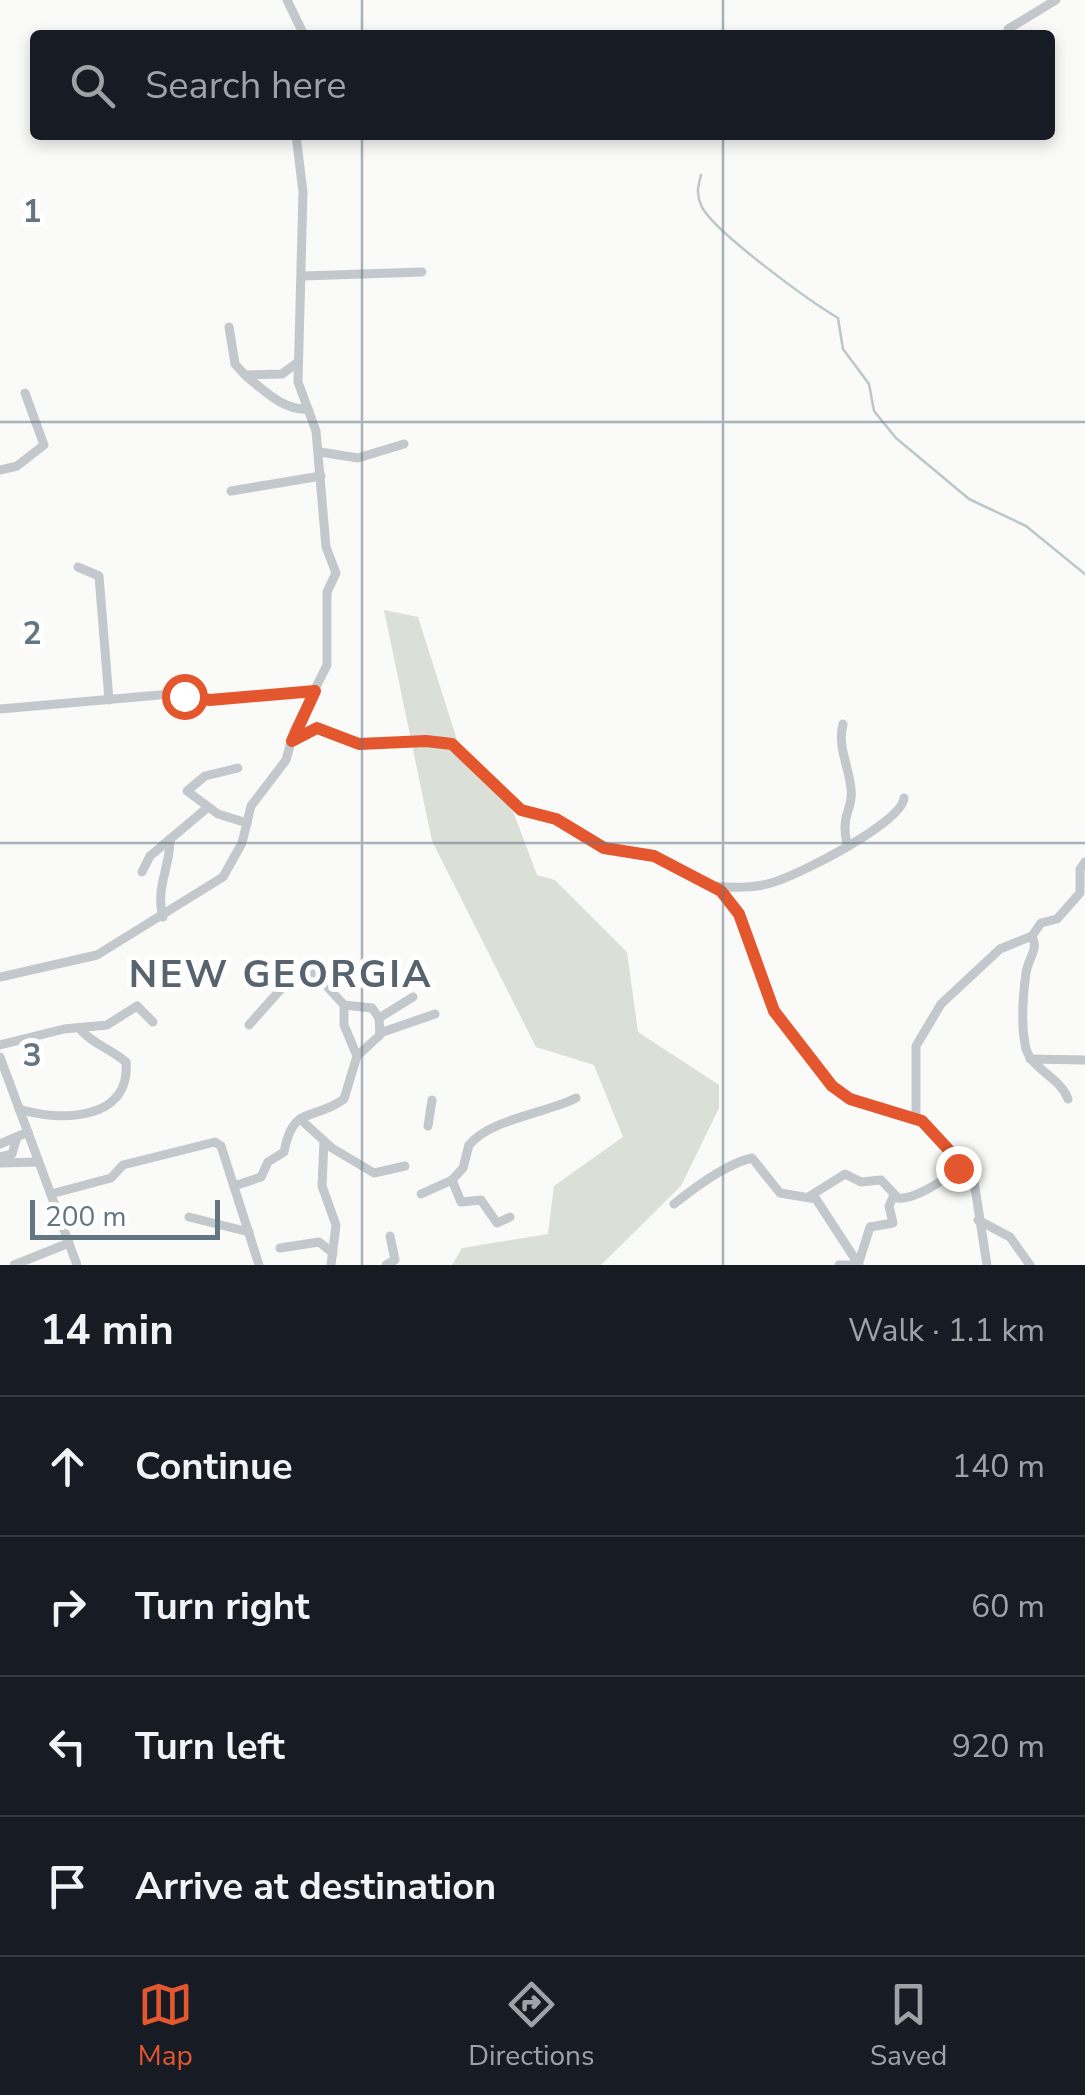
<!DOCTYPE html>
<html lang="en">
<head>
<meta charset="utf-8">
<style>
	:root { --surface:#171b24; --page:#242831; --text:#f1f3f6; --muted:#9ea1a6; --line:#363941; --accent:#e4572e }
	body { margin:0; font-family:"Nunito Sans",sans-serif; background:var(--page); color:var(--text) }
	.scale { position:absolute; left:30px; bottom:25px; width:190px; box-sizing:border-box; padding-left:10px; border:5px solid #657683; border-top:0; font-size:28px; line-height:35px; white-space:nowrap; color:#657683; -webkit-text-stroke:8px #fff; paint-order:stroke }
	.stop { position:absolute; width:30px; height:30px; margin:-22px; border:8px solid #e4572e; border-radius:50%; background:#fff }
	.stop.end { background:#e4572e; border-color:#fff; box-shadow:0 2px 10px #0008 }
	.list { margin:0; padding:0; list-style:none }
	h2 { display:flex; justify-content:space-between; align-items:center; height:130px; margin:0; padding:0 40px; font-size:42px }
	h2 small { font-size:32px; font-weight:400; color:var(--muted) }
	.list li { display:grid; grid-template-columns:65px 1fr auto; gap:30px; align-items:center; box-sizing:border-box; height:140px; padding:0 40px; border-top:2px solid var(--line) }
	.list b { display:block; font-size:38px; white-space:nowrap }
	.list em { font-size:32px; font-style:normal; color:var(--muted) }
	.icon { flex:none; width:55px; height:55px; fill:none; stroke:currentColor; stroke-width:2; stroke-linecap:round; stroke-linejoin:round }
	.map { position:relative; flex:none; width:1085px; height:1265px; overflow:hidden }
	.search { position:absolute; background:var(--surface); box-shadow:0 5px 15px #0003; left:30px; right:30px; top:30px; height:110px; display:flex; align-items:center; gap:25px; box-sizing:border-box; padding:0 35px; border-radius:10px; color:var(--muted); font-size:38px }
	.sheet { height:690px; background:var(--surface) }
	nav { display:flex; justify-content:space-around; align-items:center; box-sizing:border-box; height:140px; border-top:2px solid var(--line); background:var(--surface); font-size:28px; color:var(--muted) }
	nav a { display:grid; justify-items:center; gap:5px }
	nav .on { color:var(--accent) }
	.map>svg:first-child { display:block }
</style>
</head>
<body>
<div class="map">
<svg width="1085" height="1265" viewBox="0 0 1085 1265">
	<rect width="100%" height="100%" fill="#fafaf8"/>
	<polygon fill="#dadfd7" points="384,610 418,617 457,740 487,778 507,795 537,875 555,880 627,952 638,1032 719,1085 719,1108 681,1186 601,1265 452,1265 462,1248 548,1234 554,1186 623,1137 594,1065 536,1047 432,841"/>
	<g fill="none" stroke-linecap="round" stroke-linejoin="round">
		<path stroke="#bbc7cb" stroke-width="2.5" d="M 701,175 C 698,186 696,194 701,205 C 711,230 811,302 838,318 L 843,349 L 869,384 L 874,411 L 896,438 L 969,499 L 1026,526 L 1085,574"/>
		<g stroke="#c3c8cc" stroke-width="9">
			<polyline points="287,0 304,35"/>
			<polyline points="1008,29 1056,0"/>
			<polyline points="303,276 422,272"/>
			<polyline points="229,327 235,364 245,375 282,374 297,363"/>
			<path d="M 247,377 C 265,391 284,411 308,409"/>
			<polyline points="320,452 358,458 404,444"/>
			<polyline points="0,470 17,466 44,445 25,393"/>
			<polyline points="231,491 321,476"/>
			<polyline points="78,567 99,576 109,700"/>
			<polyline points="0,709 171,694 209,700 315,691"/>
			<path d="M 843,724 C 837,747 849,766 851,789 C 854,809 840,813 847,844"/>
			<polyline points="291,741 317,728 359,744 426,741 452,744 521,810 556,819 604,848 654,856 721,891 739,913 775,1011 832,1086 850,1099 922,1121 973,1175 987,1265"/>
			<polyline points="238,768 205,776 187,791 218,814 247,823"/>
			<polyline points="142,872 150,856 207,808"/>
			<path d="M 716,886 C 732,888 755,888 771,883 C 797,876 902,823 904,798"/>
			<path d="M 163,917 C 155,888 170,868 170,840"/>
			<path d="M 1032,936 C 1039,950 1028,958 1026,973 C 1023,995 1021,1022 1025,1044 C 1028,1069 1060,1076 1068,1099"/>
			<polyline points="0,977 97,955 223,877 242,843 251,806 286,760 294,731 327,665 327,592 336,573 326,547 316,431 298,382 303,192 296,135"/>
			<polyline points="344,1005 372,1008 379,1018 380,1035 357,1056"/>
			<polyline points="379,1018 413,997"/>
			<polyline points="380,1033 435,1014"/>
			<polyline points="0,1045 64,1029 107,1025 137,1006 153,1022"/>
			<polyline points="0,1057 77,1265"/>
			<polyline points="1030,1059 1085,1060"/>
			<path d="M 19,1109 C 60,1122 131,1121 126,1062 C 110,1048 92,1044 79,1028"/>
			<polyline points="916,1118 916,1046 941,1004 1000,949 1032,936 1041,923 1057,919 1080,893 1080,869 1085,862"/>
			<polyline points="300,1119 332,1148 374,1173 405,1166"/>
			<polyline points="428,1126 432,1100"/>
			<polyline points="324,1141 322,1186 336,1225 331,1265"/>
			<polyline points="0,1144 28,1132"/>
			<polyline points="0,1157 12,1154 17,1137"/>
			<polyline points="0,1163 38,1162"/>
			<path d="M 234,1186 L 261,1177 L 268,1162 L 284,1152 C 293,1104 312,1122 344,1099 L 357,1056 L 344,1025 L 344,1005 L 313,971 L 281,989 L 249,1025"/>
			<polyline points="51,1194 111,1178 123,1165 215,1142 221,1146 259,1265"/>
			<polyline points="421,1194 452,1180"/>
			<path d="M 810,1196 L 845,1174 L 861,1182 L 881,1180 L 898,1198 C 914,1200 953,1177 961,1162"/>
			<path d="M 674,1204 C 694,1188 728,1163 752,1158 L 780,1193 L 816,1199 L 859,1265"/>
			<polyline points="189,1217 249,1232"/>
			<path d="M 510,1217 L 497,1223 L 481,1200 L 461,1202 L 452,1180 L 463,1168 L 469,1145 C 490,1119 544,1114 576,1098"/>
			<polyline points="978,1220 1010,1237 1030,1265"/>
			<polyline points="280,1248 319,1242 333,1253"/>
			<polyline points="859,1262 870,1227 893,1223 889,1206 894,1195"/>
			<polyline points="14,1265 69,1243"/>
			<polyline points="386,1265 395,1260 390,1236"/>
			<polyline points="839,1265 855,1265"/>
		</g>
	</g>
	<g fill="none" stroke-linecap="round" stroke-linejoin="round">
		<polyline stroke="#e4572e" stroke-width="12" points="184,696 210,700 315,691 292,741 317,728 359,744 426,741 452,744 521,810 556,819 604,848 654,856 721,891 739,914 774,1011 832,1086 850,1099 922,1121 960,1162 958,1168"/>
	</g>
	<path fill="none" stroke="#657683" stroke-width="2.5" stroke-opacity="0.55" d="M 362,0 L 362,35M 723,0 L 723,35M 362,135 L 362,1265M 723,135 L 723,1265M 0,422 L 1085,422M 0,843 L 1085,843"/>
	<g text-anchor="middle" stroke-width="10" stroke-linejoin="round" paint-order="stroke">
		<g font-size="38" font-weight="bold" letter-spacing="2.5" fill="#57646e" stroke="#fff">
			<text x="281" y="987">NEW GEORGIA</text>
		</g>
	</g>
	<g font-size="32" text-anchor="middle" font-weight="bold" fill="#657683" stroke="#fff" stroke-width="10" stroke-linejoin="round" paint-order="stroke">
		<text x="32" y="222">1</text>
		<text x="32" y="644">2</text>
		<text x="32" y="1066">3</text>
	</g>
</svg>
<div class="scale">200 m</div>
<div class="stop" style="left:184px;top:696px"></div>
<div class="stop end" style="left:958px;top:1168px"></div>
<div class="search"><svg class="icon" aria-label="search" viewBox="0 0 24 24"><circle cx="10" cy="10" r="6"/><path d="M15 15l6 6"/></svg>Search here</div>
</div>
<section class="sheet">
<h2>14 min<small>Walk · 1.1 km</small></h2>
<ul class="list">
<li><svg class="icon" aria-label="ahead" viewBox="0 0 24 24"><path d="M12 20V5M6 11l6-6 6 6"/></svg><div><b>Continue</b></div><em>140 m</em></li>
<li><svg class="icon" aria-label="right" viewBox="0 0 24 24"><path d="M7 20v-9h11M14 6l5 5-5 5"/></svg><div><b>Turn right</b></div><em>60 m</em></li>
<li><svg class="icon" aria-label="left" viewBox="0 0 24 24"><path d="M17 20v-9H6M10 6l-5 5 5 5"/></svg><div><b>Turn left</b></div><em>920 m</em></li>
<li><svg class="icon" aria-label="arrive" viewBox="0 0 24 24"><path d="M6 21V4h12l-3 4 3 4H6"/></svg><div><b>Arrive at destination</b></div></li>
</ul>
</section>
<nav>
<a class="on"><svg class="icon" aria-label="map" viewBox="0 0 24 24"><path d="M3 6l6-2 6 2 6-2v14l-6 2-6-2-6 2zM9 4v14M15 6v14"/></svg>Map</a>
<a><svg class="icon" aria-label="directions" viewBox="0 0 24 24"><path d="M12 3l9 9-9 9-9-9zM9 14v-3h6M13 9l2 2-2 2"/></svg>Directions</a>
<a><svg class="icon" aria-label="saved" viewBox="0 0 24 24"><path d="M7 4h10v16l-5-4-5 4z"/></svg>Saved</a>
</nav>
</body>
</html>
